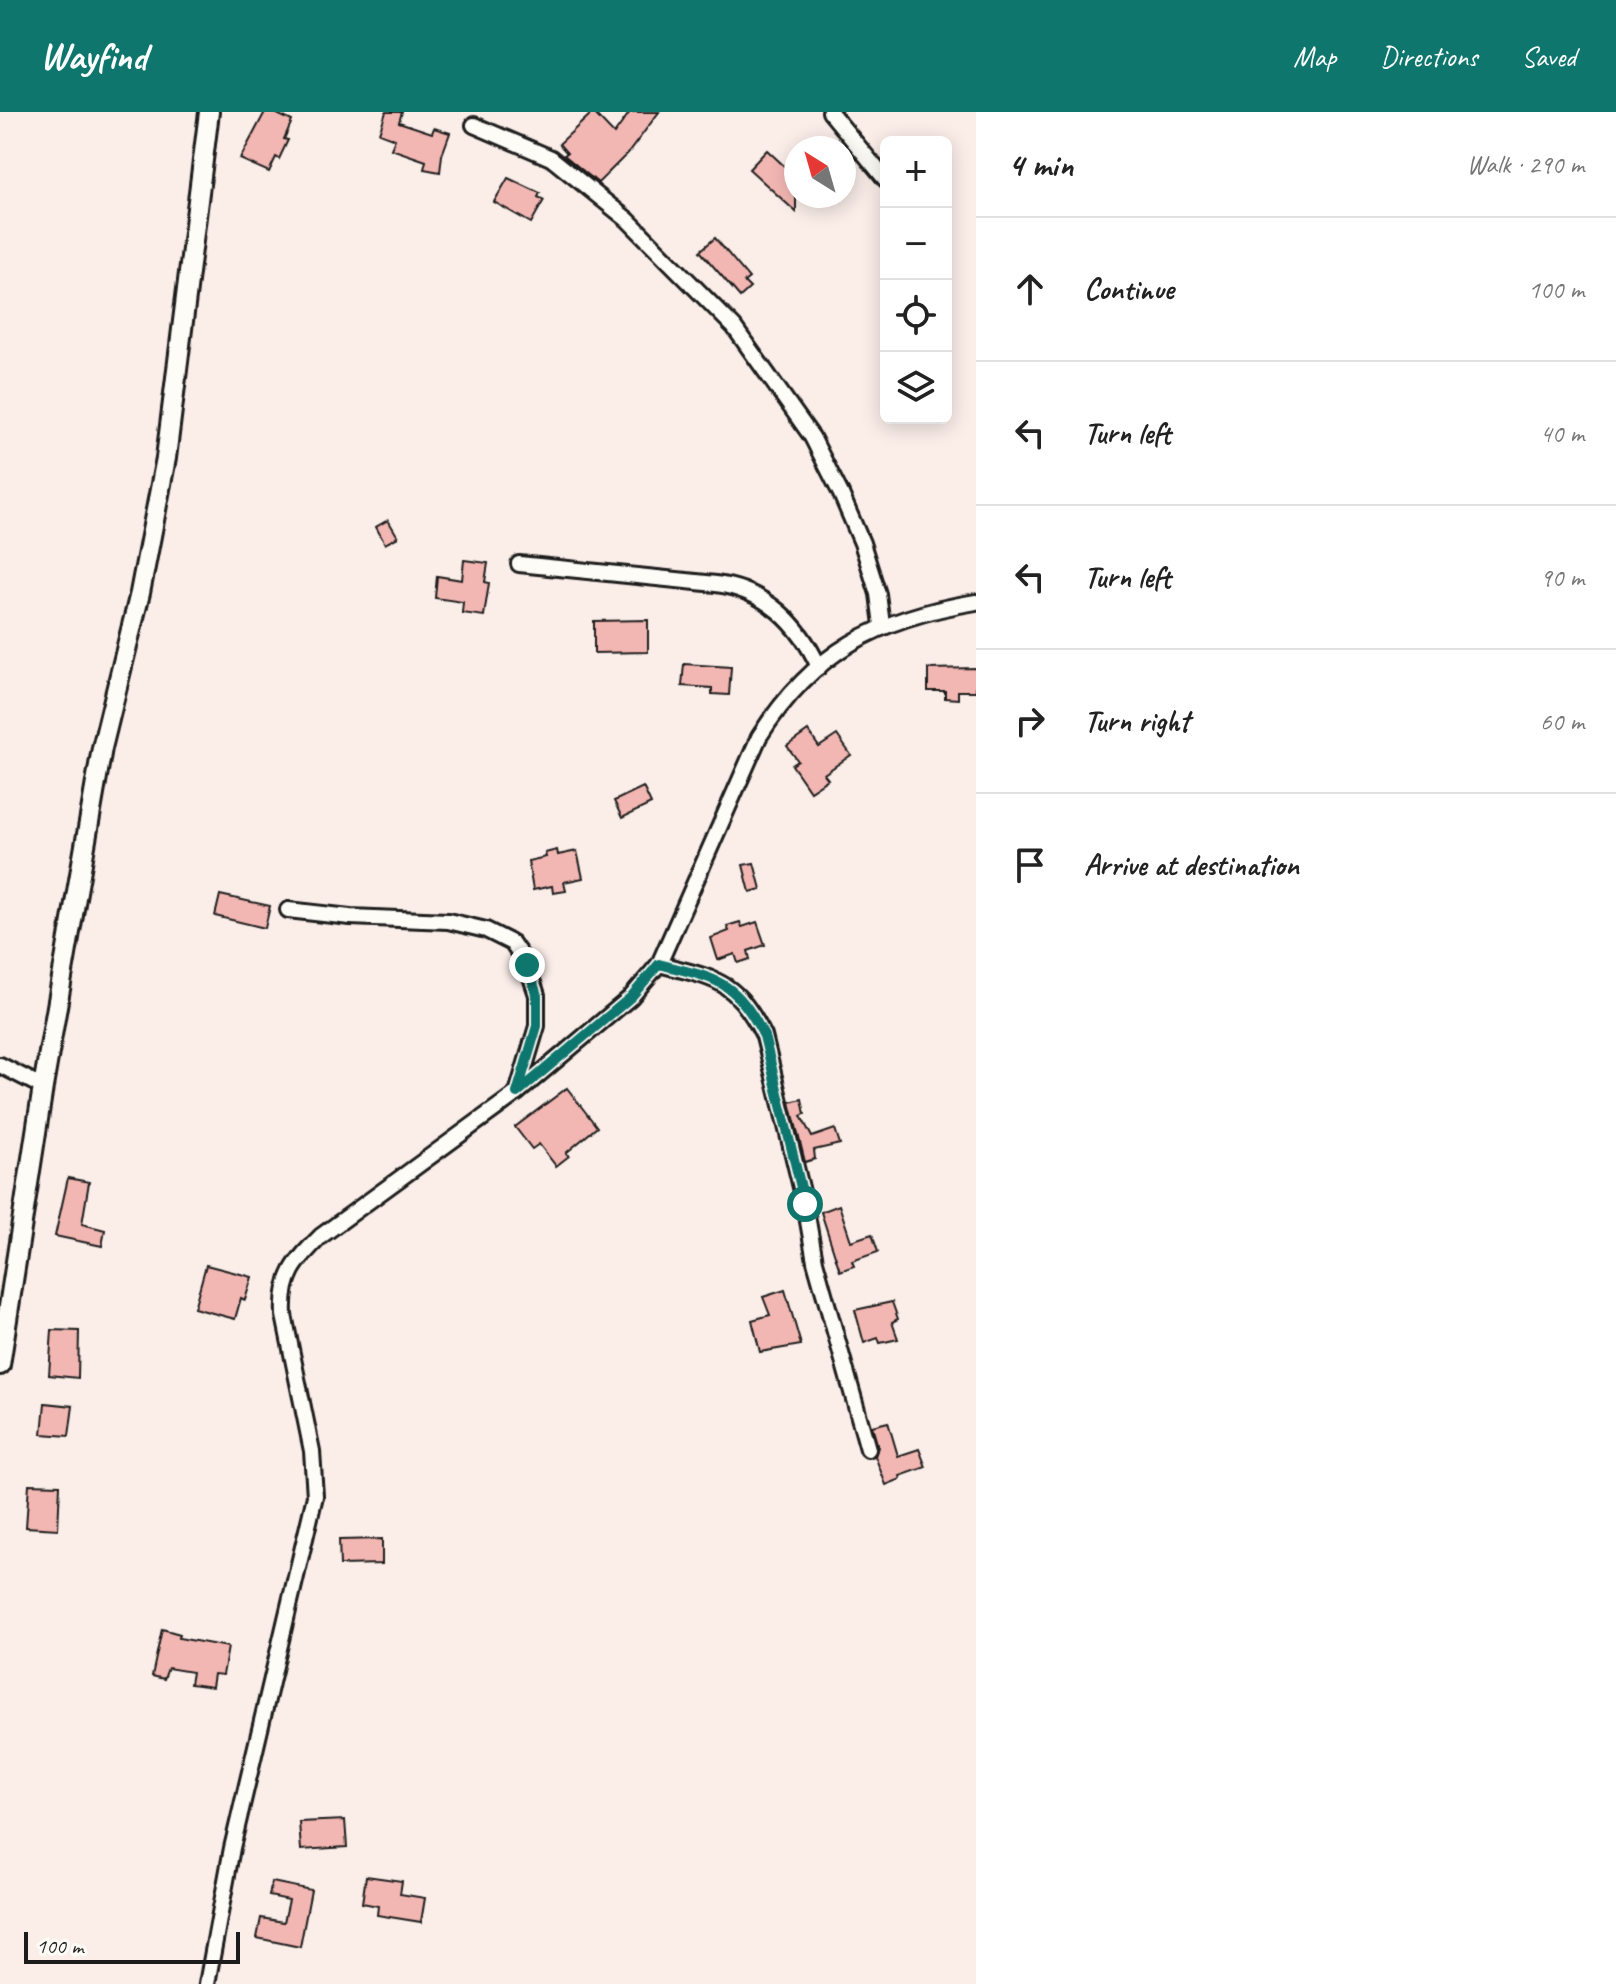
<!DOCTYPE html>
<html lang="en">
<head>
<meta charset="utf-8">
<style>
	:root { --surface:#fff; --page:#f2f2f2; --text:#222; --muted:#767676; --line:#e0e0e0; --accent:#0f766e }
	body { margin:0; font-family:Caveat,sans-serif; background:var(--page); color:var(--text) }
	.controls { position:absolute; right:24px; top:24px; display:grid; overflow:hidden; border-radius:12px; box-shadow:0 4px 20px #0003 }
	.controls button { width:72px; height:72px; display:grid; place-items:center; padding:0; border:0; border-bottom:2px solid var(--line); background:var(--surface); color:var(--text); font:40px sans-serif }
	.compass { position:absolute; left:784px; top:24px; width:72px; height:72px; border-radius:50%; background:var(--surface); box-shadow:0 4px 20px #0003; rotate:323deg }
	.scale { position:absolute; left:24px; bottom:20px; width:216px; box-sizing:border-box; padding-left:8px; border:4px solid #1c1c1c; border-top:0; font-size:22px; line-height:28px; white-space:nowrap; color:#1c1c1c; -webkit-text-stroke:6px #fdfcf7; paint-order:stroke }
	.stop { position:absolute; width:24px; height:24px; margin:-18px; border:6px solid #0f766e; border-radius:50%; background:#fff }
	.stop.end { background:#0f766e; border-color:#fff; box-shadow:0 2px 8px #0008 }
	.list { margin:0; padding:0; list-style:none }
	h2 { display:flex; justify-content:space-between; align-items:center; height:104px; margin:0; padding:0 32px; font-size:34px }
	h2 small { font-size:26px; font-weight:400; color:var(--muted) }
	.list li { display:grid; grid-template-columns:52px 1fr auto; gap:24px; align-items:center; box-sizing:border-box; height:144px; padding:0 32px; border-top:2px solid var(--line) }
	.list b { display:block; font-size:30px; white-space:nowrap }
	.list em { font-size:26px; font-style:normal; color:var(--muted) }
	.icon { flex:none; width:44px; height:44px; fill:none; stroke:currentColor; stroke-width:2; stroke-linecap:round; stroke-linejoin:round }
	.map { position:relative; flex:none; width:976px; height:1872px; overflow:hidden }
	header { display:flex; align-items:center; gap:48px; box-sizing:border-box; height:112px; padding:0 40px; background:var(--accent); color:#fff }
	header strong { font-size:38px }
	nav { display:flex; gap:44px; margin-inline-start:auto; font-size:28px }
	main { display:flex }
	aside { flex:1; background:var(--surface) }
	.map>svg:first-child { display:block }
</style>
</head>
<body>
<header>
<strong>Wayfind</strong>
<nav><a>Map</a><a>Directions</a><a>Saved</a></nav>
</header>
<main>
<div class="map">
<svg width="976" height="1872" viewBox="0 0 976 1872">
	<rect width="100%" height="100%" fill="#fbeee9"/>
	<filter id="ink" filterUnits="userSpaceOnUse"><feTurbulence type="fractalNoise" baseFrequency=".0125" numOctaves="2"/><feDisplacementMap in="SourceGraphic" scale="16" xChannelSelector="R" yChannelSelector="G"/><feConvolveMatrix kernelMatrix="1 2 1 2 8 2 1 2 1" color-interpolation-filters="sRGB"/></filter>
	<g filter="url(#ink)">
		<g fill="#f3b7b3" stroke="#1c1c1c" stroke-width="2">
			<polygon points="265,0 273,0 292,9 284,27 288,28 279,47 276,45 269,60 240,47"/>
			<polygon points="386,0 402,0 399,10 432,21 434,16 450,21 442,43 440,60 424,57 426,49 391,37 395,27 379,21"/>
			<polygon points="593,0 614,22 630,0 659,0 629,40 598,71 564,43 567,41 559,32"/>
			<polygon points="767,38 796,65 796,100 749,57"/>
			<polygon points="508,66 540,81 538,85 544,88 531,111 494,90"/>
			<polygon points="715,126 749,166 744,170 750,176 740,185 700,139"/>
			<polygon points="388,408 398,425 385,432 376,415"/>
			<polygon points="464,448 488,451 485,470 489,471 484,504 462,501 463,490 435,486 437,464 462,468"/>
			<polygon points="648,508 648,540 594,541 594,509"/>
			<polygon points="684,552 731,555 729,583 712,582 712,576 682,574"/>
			<polygon points="976,556 976,579 958,579 958,587 945,586 945,579 928,579 928,557"/>
			<polygon points="808,619 819,635 837,623 851,643 824,662 828,667 810,679 792,653 798,649 787,634"/>
			<polygon points="643,675 651,692 622,706 614,689"/>
			<polygon points="557,738 558,743 577,739 583,766 564,770 566,779 553,781 552,774 533,778 528,749 546,745 545,741"/>
			<polygon points="754,751 761,777 750,780 743,753"/>
			<polygon points="220,783 270,794 265,816 215,804"/>
			<polygon points="740,810 742,815 757,810 765,833 748,839 750,847 738,851 735,842 718,848 711,826 729,819 727,814"/>
			<polygon points="567,976 597,1015 566,1041 569,1044 556,1054 539,1032 532,1037 515,1015"/>
			<polygon points="802,987 805,1002 801,1004 812,1025 835,1017 840,1032 814,1038 815,1047 805,1050 790,990"/>
			<polygon points="68,1066 89,1070 82,1112 105,1118 102,1134 55,1124"/>
			<polygon points="839,1093 851,1129 872,1122 878,1140 852,1149 854,1154 840,1159 821,1100"/>
			<polygon points="206,1153 252,1165 245,1188 241,1186 235,1207 194,1196"/>
			<polygon points="785,1178 801,1233 760,1240 752,1208 770,1203 763,1185"/>
			<polygon points="892,1190 898,1207 892,1210 898,1227 880,1231 878,1226 864,1231 855,1198"/>
			<polygon points="52,1218 79,1219 78,1266 49,1263"/>
			<polygon points="45,1291 73,1294 69,1324 42,1322"/>
			<polygon points="888,1310 898,1344 919,1337 926,1355 900,1364 901,1367 886,1373 875,1344 878,1335 872,1314"/>
			<polygon points="29,1372 60,1373 58,1417 26,1415"/>
			<polygon points="382,1427 382,1452 340,1453 339,1428"/>
			<polygon points="162,1517 180,1522 179,1526 228,1535 223,1563 214,1562 212,1575 190,1572 192,1560 168,1556 164,1567 152,1564"/>
			<polygon points="345,1708 347,1735 301,1738 299,1710"/>
			<polygon points="366,1764 402,1769 400,1782 425,1786 421,1810 377,1803 378,1794 362,1791"/>
			<polygon points="272,1770 311,1778 300,1835 257,1826 261,1806 284,1810 289,1788 269,1784"/>
		</g>
		<g fill="none" stroke-linecap="round" stroke-linejoin="round">
			<g stroke="#1c1c1c" stroke-width="20">
				<g id="minor">
					<polyline points="830,0 886,68"/>
					<polyline points="474,13 551,46 628,108 734,215 812,325 841,382 862,431 878,482 882,513"/>
					<path d="M 519,452 L 716,472 C 765,478 799,511 819,555"/>
					<polyline points="288,798 350,805 448,809 486,818 512,831 527,853 537,883 537,914 517,981"/>
					<path d="M 659,852 C 717,867 735,867 764,924 L 805,1092 L 815,1149 L 868,1337"/>
					<polyline points="0,953 43,975"/>
					<path d="M 207,1872 L 232,1736 L 315,1384 L 312,1339 L 284,1203 C 282,1164 295,1150 321,1124 L 517,981 L 631,885 L 659,852 L 759,625 C 813,539 878,506 976,490"/>
				</g>
			</g>
			<g stroke="#1c1c1c" stroke-width="24">
				<polyline id="tertiary" points="0,1253 43,975 102,636 140,481 166,346 209,0"/>
			</g>
			<use href="#minor" stroke="#fdfcf7" stroke-width="14"/>
			<use href="#tertiary" stroke="#fdfcf7" stroke-width="18"/>
		</g>
	</g>
	<g fill="none" stroke-linecap="round" stroke-linejoin="round" filter="url(#ink)">
		<path stroke="#0f766e" stroke-width="10" d="M 527,853 L 537,883 L 537,914 L 517,981 L 631,885 L 659,852 C 717,867 735,867 764,924 L 805,1092"/>
	</g>
</svg>
<div class="controls">
<button>+</button>
<button>−</button>
<button><svg class="icon" aria-label="locate" viewBox="0 0 24 24"><circle cx="12" cy="12" r="6"/><path d="M12 2v4M12 18v4M2 12h4M18 12h4"/></svg></button>
<button><svg class="icon" aria-label="layers" viewBox="0 0 24 24"><path d="M12 4l9 5-9 5-9-5zM3 14l9 5 9-5"/></svg></button>
</div>
<svg class="compass" viewBox="-18 -18 36 36"><path d="M0-13l5 13h-10z" fill="#e53935"/><path d="M0 13l5-13h-10z" fill="#767676"/></svg>
<div class="scale">100 m</div>
<div class="stop" style="left:805px;top:1092px"></div>
<div class="stop end" style="left:527px;top:853px"></div>
</div>
<aside>
<h2>4 min<small>Walk · 290 m</small></h2>
<ul class="list">
<li><svg class="icon" aria-label="ahead" viewBox="0 0 24 24"><path d="M12 20V5M6 11l6-6 6 6"/></svg><div><b>Continue</b></div><em>100 m</em></li>
<li><svg class="icon" aria-label="left" viewBox="0 0 24 24"><path d="M17 20v-9H6M10 6l-5 5 5 5"/></svg><div><b>Turn left</b></div><em>40 m</em></li>
<li><svg class="icon" aria-label="left" viewBox="0 0 24 24"><path d="M17 20v-9H6M10 6l-5 5 5 5"/></svg><div><b>Turn left</b></div><em>90 m</em></li>
<li><svg class="icon" aria-label="right" viewBox="0 0 24 24"><path d="M7 20v-9h11M14 6l5 5-5 5"/></svg><div><b>Turn right</b></div><em>60 m</em></li>
<li><svg class="icon" aria-label="arrive" viewBox="0 0 24 24"><path d="M6 21V4h12l-3 4 3 4H6"/></svg><div><b>Arrive at destination</b></div></li>
</ul>
</aside>
</main>
</body>
</html>
